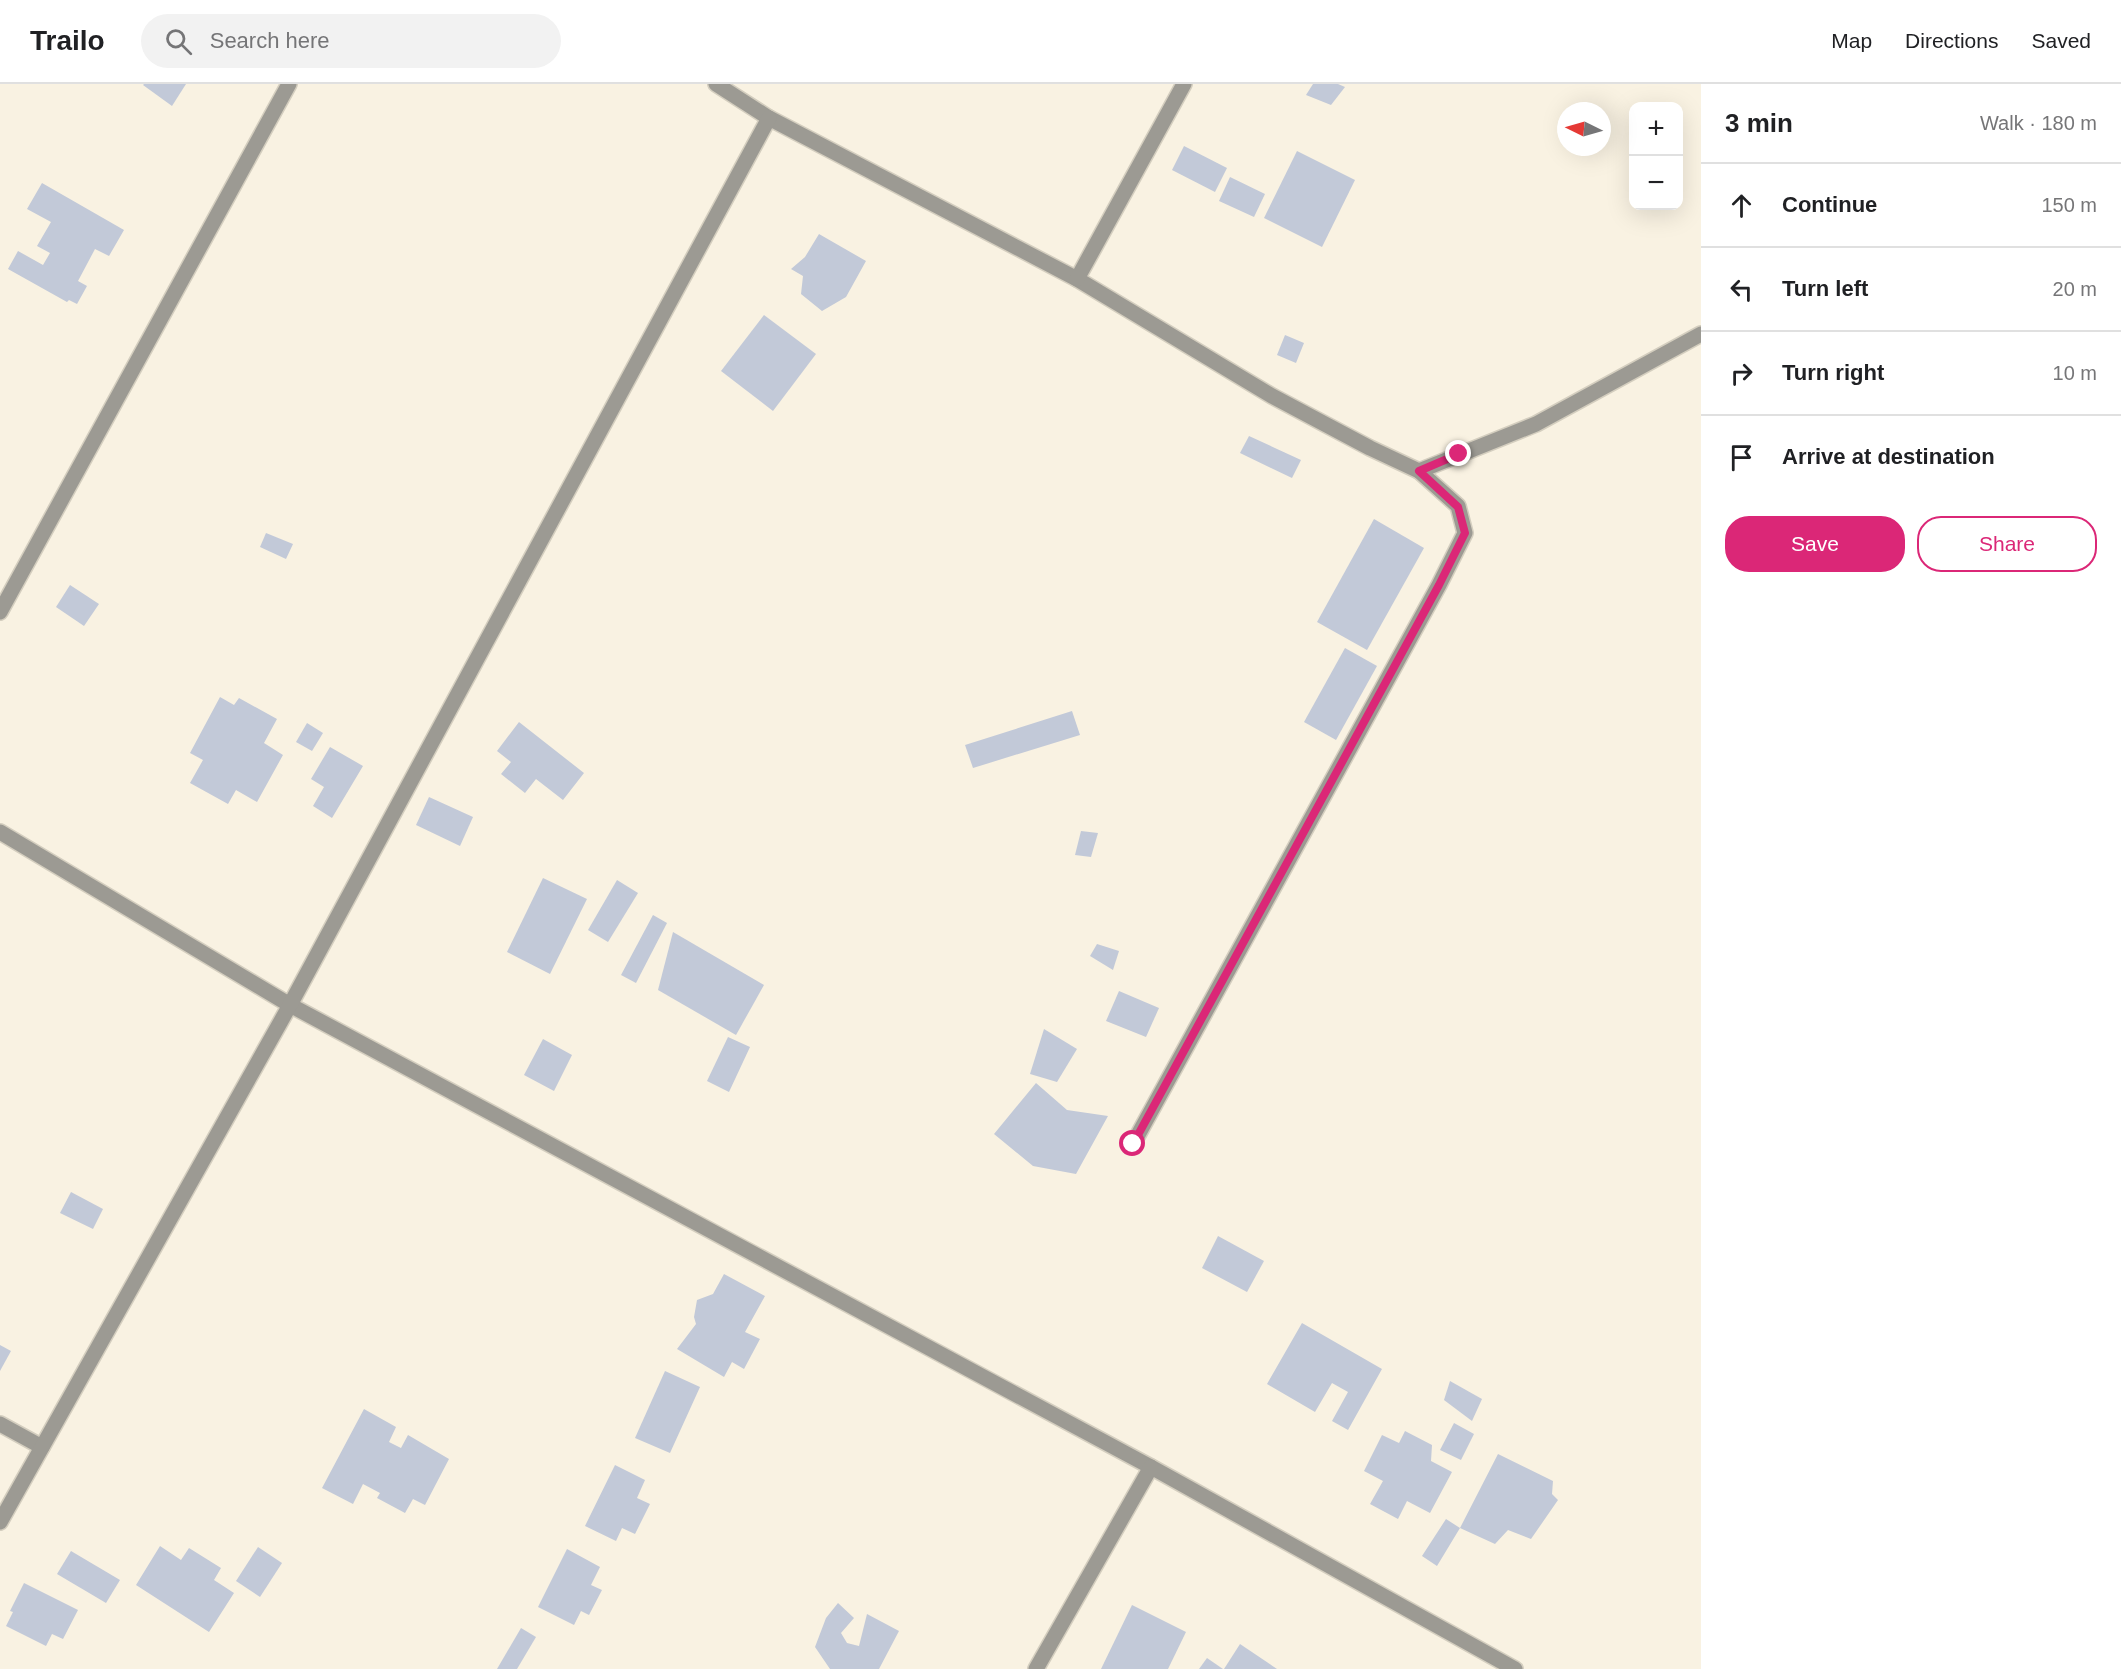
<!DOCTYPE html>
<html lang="en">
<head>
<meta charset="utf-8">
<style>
	:root { --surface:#fff; --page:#f2f2f2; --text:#202124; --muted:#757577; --line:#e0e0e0; --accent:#db2777 }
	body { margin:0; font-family:Helvetica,sans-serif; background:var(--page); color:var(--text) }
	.controls { position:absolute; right:18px; top:18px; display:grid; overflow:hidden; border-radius:12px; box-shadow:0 6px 24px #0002 }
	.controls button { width:54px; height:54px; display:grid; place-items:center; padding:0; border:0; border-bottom:2px solid var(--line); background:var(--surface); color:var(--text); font:30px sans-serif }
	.compass { position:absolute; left:1557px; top:18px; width:54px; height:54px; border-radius:50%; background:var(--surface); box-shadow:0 6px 24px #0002; rotate:275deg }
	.stop { position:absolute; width:18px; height:18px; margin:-14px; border:4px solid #db2777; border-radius:50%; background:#fff }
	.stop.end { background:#db2777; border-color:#fff; box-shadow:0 2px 6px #0008 }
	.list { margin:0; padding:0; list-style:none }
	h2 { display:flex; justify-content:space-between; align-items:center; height:78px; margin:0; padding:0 24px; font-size:26px }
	h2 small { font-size:20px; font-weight:400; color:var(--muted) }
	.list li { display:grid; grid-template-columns:39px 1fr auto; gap:18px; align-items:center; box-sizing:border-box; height:84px; padding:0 24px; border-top:2px solid var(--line) }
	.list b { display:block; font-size:22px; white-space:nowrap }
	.list em { font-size:20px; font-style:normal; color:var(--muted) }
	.actions { display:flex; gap:12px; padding:18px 24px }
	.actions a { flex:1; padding:14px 0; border:2px solid var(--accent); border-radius:24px; text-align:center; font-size:21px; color:var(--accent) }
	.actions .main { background:var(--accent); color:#fff }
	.icon { flex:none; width:33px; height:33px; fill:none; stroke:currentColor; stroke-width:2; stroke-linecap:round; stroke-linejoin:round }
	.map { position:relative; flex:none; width:1701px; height:1585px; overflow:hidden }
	header { display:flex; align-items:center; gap:36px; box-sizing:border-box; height:84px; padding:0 30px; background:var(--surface); border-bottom:2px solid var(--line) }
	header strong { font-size:28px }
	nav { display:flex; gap:33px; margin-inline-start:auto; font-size:21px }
	.search { width:420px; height:54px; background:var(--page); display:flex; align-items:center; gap:15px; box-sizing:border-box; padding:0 21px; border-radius:33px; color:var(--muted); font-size:22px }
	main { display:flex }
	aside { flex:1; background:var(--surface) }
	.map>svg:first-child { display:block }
</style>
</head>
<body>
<header>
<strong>Trailo</strong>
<div class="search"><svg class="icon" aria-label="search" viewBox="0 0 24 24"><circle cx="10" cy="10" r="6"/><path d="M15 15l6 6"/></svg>Search here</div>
<nav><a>Map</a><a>Directions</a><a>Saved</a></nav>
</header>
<main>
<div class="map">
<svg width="1701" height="1585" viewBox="0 0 1701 1585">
	<rect width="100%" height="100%" fill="#f9f2e2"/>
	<g fill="#c2c9d8">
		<polygon points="144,0 186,0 172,22 143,1"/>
		<polygon points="1313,0 1338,0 1345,3 1331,21 1306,11"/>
		<polygon points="1184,62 1227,84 1215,108 1172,86"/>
		<polygon points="1297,67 1355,96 1322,163 1264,134"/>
		<polygon points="1230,93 1265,110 1254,133 1219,117"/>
		<polygon points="42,99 124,146 109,172 95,165 78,197 87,202 77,220 69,216 67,218 8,185 18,167 43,181 50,169 37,162 51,138 27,125"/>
		<polygon points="819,150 866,177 846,213 822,227 801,210 803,192 791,185 805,173"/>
		<polygon points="764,231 816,270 773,327 721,287"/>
		<polygon points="1285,251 1304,259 1296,279 1277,271"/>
		<polygon points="1249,352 1301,376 1292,394 1240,369"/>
		<polygon points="1374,435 1424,464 1367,566 1317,538"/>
		<polygon points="266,449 293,460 286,475 260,463"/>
		<polygon points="70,501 99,520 84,542 56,523"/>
		<polygon points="1345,564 1377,582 1336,656 1304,638"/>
		<polygon points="220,613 234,621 239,614 277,635 264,659 283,671 257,718 236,706 228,720 190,699 203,676 190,669"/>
		<polygon points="1072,627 1080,651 973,684 965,661"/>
		<polygon points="519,638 584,689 563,716 536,695 525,709 501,690 511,678 497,667"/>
		<polygon points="307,639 323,649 312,667 296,658"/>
		<polygon points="330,663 363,682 332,734 313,722 324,703 311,695"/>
		<polygon points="429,713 473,733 460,762 416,741"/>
		<polygon points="1081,747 1098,749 1091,773 1075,771"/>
		<polygon points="543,794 587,815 550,890 507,868"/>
		<polygon points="617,796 638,809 608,858 588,846"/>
		<polygon points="653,831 667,839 636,899 621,891"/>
		<polygon points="673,848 764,901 736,951 658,906"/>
		<polygon points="1097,860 1119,867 1113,886 1090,872"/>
		<polygon points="1119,907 1159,924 1146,953 1106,937"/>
		<polygon points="1044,945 1077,965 1057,998 1030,990"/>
		<polygon points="728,953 750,963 729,1008 707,997"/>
		<polygon points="543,955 572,971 554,1007 524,991"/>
		<polygon points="1036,999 1067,1026 1108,1032 1076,1090 1033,1082 994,1050"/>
		<polygon points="71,1108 103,1125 93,1145 60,1129"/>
		<polygon points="1218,1152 1264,1177 1247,1208 1202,1184"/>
		<polygon points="724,1190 765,1212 745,1248 760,1255 744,1285 732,1278 724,1293 677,1265 696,1240 694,1233 697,1216 713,1210"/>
		<polygon points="1302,1239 1382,1285 1348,1346 1332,1337 1348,1308 1332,1299 1315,1328 1267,1300"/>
		<polygon points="0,1261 11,1267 0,1287"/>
		<polygon points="665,1287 700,1303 670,1369 635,1354"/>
		<polygon points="1450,1297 1482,1315 1472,1337 1444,1316"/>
		<polygon points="364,1325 396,1343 389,1358 401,1364 408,1351 449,1375 425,1421 413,1415 405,1429 377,1414 380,1409 363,1400 353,1420 322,1404"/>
		<polygon points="1454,1339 1474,1350 1461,1376 1440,1366"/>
		<polygon points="1405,1347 1432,1361 1431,1377 1452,1388 1430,1429 1407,1417 1398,1435 1370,1420 1383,1397 1364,1387 1382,1351 1399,1359"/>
		<polygon points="1498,1370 1553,1397 1552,1410 1558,1416 1531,1455 1508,1446 1495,1460 1460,1444 1437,1482 1422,1472 1446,1435 1460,1444"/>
		<polygon points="615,1381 645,1396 637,1414 650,1420 635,1450 622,1444 616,1457 585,1442"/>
		<polygon points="160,1462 181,1476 189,1464 221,1484 214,1496 234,1509 209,1548 136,1501"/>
		<polygon points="258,1463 282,1479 260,1513 236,1497"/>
		<polygon points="567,1465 600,1483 591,1501 602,1506 589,1531 581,1527 574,1541 538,1523"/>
		<polygon points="71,1467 120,1496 106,1519 57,1490"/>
		<polygon points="24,1499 78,1526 63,1555 52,1550 46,1562 6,1542 13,1528 10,1527"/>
		<polygon points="838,1519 854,1534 841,1549 847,1559 859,1562 867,1530 899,1547 879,1585 830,1585 815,1563 826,1534"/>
		<polygon points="1132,1521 1186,1548 1168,1585 1101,1585"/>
		<polygon points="521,1544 536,1553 517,1585 497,1585"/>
		<polygon points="1240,1560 1277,1585 1224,1585"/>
		<polygon points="1207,1574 1223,1585 1199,1585"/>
	</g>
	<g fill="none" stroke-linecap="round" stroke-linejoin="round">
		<g stroke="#d4cebf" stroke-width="18">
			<g id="minor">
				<polyline points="716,0 769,34 1077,195 1272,312 1370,364 1419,387 1536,340 1701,250"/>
				<polyline points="1077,195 1184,0"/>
				<polyline points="0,528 289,0"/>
				<polyline points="0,748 290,921 1151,1383 1515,1585"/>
				<polyline points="1133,1060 1439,501 1465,449 1458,422 1419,387"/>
				<polyline points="0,1340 42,1363"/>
				<polyline points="0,1438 290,921 769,34"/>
				<polyline points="1036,1585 1151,1383"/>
			</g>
		</g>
		<use href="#minor" stroke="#9c9a93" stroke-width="15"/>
	</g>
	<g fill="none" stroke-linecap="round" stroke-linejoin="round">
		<polyline stroke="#db2777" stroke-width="8" points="1133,1060 1439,501 1465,449 1458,423 1419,387 1459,370"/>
	</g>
</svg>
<div class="controls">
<button>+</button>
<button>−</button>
</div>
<svg class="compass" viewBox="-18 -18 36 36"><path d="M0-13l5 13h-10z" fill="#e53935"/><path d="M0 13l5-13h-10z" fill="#757577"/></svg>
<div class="stop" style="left:1133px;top:1060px"></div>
<div class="stop end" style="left:1459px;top:370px"></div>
</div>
<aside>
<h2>3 min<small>Walk · 180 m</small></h2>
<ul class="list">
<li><svg class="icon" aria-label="ahead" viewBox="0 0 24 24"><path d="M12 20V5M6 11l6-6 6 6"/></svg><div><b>Continue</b></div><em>150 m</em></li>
<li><svg class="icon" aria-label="left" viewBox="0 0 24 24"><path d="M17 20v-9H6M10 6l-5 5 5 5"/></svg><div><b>Turn left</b></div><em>20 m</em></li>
<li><svg class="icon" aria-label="right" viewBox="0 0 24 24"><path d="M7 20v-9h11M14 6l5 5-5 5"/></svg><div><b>Turn right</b></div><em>10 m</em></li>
<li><svg class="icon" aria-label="arrive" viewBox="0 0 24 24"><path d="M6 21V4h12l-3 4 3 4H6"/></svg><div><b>Arrive at destination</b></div></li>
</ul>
<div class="actions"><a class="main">Save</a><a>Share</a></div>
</aside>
</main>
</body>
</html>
